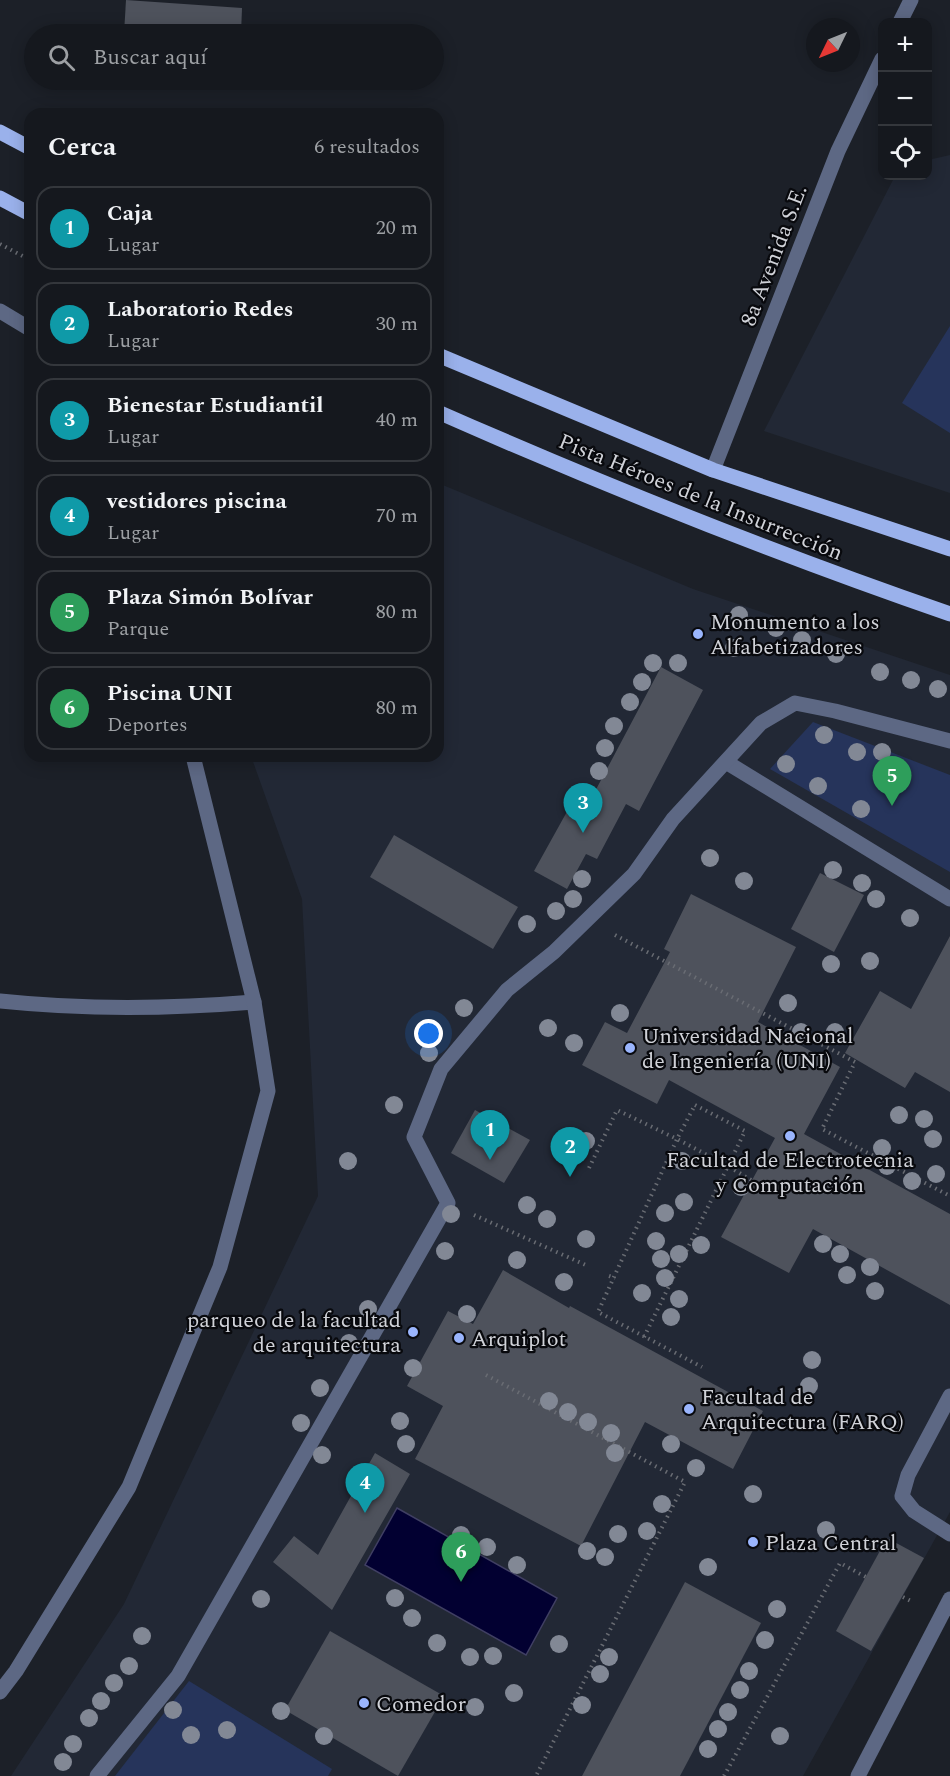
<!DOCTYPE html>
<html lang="es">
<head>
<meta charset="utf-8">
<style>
	:root { --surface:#15181e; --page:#22252b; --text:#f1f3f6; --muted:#9da0a4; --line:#34373c; --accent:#0f766e }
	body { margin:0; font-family:Spectral,serif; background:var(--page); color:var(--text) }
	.controls { position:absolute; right:18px; top:18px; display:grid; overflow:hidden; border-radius:12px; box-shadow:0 3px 15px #0003 }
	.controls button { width:54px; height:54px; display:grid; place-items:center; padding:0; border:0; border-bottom:2px solid var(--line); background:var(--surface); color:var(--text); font:30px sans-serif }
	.compass { position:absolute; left:806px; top:18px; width:54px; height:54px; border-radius:50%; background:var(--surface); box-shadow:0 3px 15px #0003; rotate:227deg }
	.you { position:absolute; left:429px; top:1034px; width:21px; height:21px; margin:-15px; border:4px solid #fff; border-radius:50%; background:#1a73e8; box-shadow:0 0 0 9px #1a73e833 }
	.badge { display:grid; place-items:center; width:39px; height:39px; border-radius:50%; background:var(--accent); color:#fff; font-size:20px; font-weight:700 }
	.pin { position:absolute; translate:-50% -50px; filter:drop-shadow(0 2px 3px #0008) }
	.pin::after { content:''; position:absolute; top:32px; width:21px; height:18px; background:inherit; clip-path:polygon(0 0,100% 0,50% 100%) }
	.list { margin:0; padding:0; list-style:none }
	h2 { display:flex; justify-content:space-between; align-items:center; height:78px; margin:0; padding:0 24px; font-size:26px }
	h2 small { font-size:20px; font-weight:400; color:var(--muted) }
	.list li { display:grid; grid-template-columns:39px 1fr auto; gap:18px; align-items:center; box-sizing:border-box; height:84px; margin:0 12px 12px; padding:0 12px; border:2px solid var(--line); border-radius:18px }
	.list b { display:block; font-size:22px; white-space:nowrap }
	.list p { margin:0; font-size:20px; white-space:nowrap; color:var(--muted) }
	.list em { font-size:20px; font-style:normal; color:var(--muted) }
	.icon { flex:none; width:33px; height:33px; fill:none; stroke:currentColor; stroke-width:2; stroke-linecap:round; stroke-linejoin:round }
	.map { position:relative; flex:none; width:950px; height:1776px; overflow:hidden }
	.search { position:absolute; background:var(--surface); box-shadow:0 3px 15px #0003; left:24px; top:24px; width:420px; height:66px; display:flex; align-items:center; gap:15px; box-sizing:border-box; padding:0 21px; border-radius:33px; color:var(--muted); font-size:22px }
	.panel { position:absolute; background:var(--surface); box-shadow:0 3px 15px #0003; left:24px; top:108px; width:420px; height:654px; border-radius:18px }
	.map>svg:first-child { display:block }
</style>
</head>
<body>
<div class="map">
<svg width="950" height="1776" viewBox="0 0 950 1776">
	<rect width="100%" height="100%" fill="#1c2028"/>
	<g fill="#222835">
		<polygon points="950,155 950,493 764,431 895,176 928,176 928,160"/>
		<polygon points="438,483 693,589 950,675 950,1512 803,1776 11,1776 124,1604 318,1196 302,899 251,756 438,756"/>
	</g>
	<g fill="#26345b">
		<polygon points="950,326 950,433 902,403"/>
		<polygon points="813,722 950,775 950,872 770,769"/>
		<polygon points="189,1681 332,1769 328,1776 115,1776"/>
	</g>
	<polygon fill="#020031" stroke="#403f63" stroke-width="1.5" points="397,1508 557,1598 526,1655 365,1565"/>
	<g fill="#4e525c">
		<polygon points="126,0 242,8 241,34 124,34"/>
		<polygon points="661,667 703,690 639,811 626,804 597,859 586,854 567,889 534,871 579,790 592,797"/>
		<polygon points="394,835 518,907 493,949 370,877"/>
		<polygon points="820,873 864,895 834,952 791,929"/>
		<polygon points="691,894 796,947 758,1022 840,1067 804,1134 950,1214 950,1305 813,1229 789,1273 721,1237 775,1138 669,1080 657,1104 582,1065 605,1022 627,1033 670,952 664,949"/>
		<polygon points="950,936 950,1092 915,1072 905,1088 845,1053 880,991 911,1009"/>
		<polygon points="475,1110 530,1140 504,1183 451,1153"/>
		<polygon points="503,1270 569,1308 570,1306 763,1411 733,1469 645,1422 581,1546 415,1459 443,1406 407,1386 448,1311 473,1324"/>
		<polygon points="375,1453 410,1474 332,1610 273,1562 294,1536 318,1555"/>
		<polygon points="887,1538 924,1558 871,1651 836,1631"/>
		<polygon points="685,1582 761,1623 680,1776 582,1776"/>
		<polygon points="330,1631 444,1696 398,1776 285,1710"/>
	</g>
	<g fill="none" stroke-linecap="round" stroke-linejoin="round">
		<g stroke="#696c73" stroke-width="4" stroke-dasharray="1.5 4.5" stroke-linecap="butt">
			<polyline points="0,244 30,260"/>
			<polyline points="615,935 855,1062 822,1129 950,1196"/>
			<polygon points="695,1105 745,1131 728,1166 677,1139"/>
			<polyline points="589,1168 617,1110 677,1139 598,1312 702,1367"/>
			<polyline points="474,1215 588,1266"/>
			<polyline points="609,1276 615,1278"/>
			<polyline points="644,1337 728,1166 751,1180"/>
			<polyline points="486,1375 685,1482 536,1776"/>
			<polyline points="903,1597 913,1602"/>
			<polyline points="724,1776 840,1563 866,1577"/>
		</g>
		<g stroke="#5d6884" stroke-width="15">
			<polyline points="900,22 911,0"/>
			<polyline points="0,311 30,329"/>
			<polyline points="713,470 838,151 882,59"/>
			<polyline points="726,762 950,899"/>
			<path d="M 0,1001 C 85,1010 170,1009 254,1002"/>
			<polyline points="950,1396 908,1475 902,1496 914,1511 950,1534"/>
			<polyline points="0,1692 16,1671 129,1487 220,1267 268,1091 254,1002 193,756"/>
			<polyline points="97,1776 178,1676 448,1203 414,1137 441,1069 507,990 554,952 634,874 673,819 761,723 795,703 835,711 950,741"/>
			<polyline points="858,1776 950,1599"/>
		</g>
		<g stroke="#9ab1eb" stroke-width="15">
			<polyline points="0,132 30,148"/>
			<polyline points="0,198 30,214"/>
			<polyline points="438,355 713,470 950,549"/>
			<path d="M 438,412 C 606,486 776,554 950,614"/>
		</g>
	</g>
	<g fill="#828895">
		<circle cx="739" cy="615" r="9"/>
		<circle cx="776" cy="628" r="9"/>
		<circle cx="802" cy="640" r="9"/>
		<circle cx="734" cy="648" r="9"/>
		<circle cx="836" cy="654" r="9"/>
		<circle cx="653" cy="663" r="9"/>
		<circle cx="678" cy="663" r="9"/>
		<circle cx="880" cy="672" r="9"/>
		<circle cx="911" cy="680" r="9"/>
		<circle cx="642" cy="682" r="9"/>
		<circle cx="938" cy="689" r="9"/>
		<circle cx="630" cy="702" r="9"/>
		<circle cx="614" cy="726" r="9"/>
		<circle cx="824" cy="735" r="9"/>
		<circle cx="605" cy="748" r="9"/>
		<circle cx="857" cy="752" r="9"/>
		<circle cx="882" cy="752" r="9"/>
		<circle cx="786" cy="764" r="9"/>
		<circle cx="599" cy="771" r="9"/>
		<circle cx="818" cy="786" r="9"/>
		<circle cx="861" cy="809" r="9"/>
		<circle cx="710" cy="858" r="9"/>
		<circle cx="833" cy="870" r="9"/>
		<circle cx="582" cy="879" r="9"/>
		<circle cx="744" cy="881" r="9"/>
		<circle cx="862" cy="883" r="9"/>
		<circle cx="573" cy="899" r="9"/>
		<circle cx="876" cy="899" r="9"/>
		<circle cx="556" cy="911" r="9"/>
		<circle cx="910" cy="918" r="9"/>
		<circle cx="527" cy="924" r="9"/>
		<circle cx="870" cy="961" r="9"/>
		<circle cx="831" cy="964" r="9"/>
		<circle cx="788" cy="1003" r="9"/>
		<circle cx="464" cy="1008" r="9"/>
		<circle cx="620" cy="1013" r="9"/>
		<circle cx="548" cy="1028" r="9"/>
		<circle cx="801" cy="1032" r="9"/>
		<circle cx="835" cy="1032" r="9"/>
		<circle cx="574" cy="1043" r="9"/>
		<circle cx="429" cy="1053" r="9"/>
		<circle cx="394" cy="1105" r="9"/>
		<circle cx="899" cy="1115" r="9"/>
		<circle cx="924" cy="1119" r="9"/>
		<circle cx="933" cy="1139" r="9"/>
		<circle cx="586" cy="1141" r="9"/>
		<circle cx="882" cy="1148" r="9"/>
		<circle cx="348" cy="1161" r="9"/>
		<circle cx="682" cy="1161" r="9"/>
		<circle cx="887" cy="1166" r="9"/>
		<circle cx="936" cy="1174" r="9"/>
		<circle cx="912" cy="1181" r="9"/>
		<circle cx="741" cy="1187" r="9"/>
		<circle cx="684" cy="1202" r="9"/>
		<circle cx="527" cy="1205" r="9"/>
		<circle cx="665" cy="1213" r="9"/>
		<circle cx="451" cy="1214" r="9"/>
		<circle cx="547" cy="1219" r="9"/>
		<circle cx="586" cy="1239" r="9"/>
		<circle cx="656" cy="1241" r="9"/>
		<circle cx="823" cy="1244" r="9"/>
		<circle cx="701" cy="1245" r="9"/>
		<circle cx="445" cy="1251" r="9"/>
		<circle cx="679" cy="1254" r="9"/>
		<circle cx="840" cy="1254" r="9"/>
		<circle cx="661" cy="1259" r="9"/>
		<circle cx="517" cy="1260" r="9"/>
		<circle cx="870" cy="1267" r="9"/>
		<circle cx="847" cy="1275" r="9"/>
		<circle cx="665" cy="1278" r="9"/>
		<circle cx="564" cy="1282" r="9"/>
		<circle cx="875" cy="1291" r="9"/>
		<circle cx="642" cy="1293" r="9"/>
		<circle cx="679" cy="1299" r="9"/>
		<circle cx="368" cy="1309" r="9"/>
		<circle cx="467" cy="1314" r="9"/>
		<circle cx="671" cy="1317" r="9"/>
		<circle cx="349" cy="1343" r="9"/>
		<circle cx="812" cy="1360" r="9"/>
		<circle cx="413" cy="1368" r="9"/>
		<circle cx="809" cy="1386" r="9"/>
		<circle cx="320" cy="1388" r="9"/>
		<circle cx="549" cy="1401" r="9"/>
		<circle cx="568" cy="1412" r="9"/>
		<circle cx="400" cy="1421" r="9"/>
		<circle cx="588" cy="1422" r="9"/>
		<circle cx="301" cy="1423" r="9"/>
		<circle cx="611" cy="1433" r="9"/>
		<circle cx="406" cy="1444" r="9"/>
		<circle cx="671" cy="1444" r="9"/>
		<circle cx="615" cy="1453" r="9"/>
		<circle cx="322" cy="1455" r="9"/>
		<circle cx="696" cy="1468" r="9"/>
		<circle cx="753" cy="1494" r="9"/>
		<circle cx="662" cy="1504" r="9"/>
		<circle cx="826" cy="1530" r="9"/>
		<circle cx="647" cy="1531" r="9"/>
		<circle cx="618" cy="1534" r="9"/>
		<circle cx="461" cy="1535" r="9"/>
		<circle cx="487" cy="1547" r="9"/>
		<circle cx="587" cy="1551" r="9"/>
		<circle cx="605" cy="1557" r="9"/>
		<circle cx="517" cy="1565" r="9"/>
		<circle cx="708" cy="1567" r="9"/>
		<circle cx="395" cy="1598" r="9"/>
		<circle cx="261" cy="1599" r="9"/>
		<circle cx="777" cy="1609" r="9"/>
		<circle cx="412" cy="1618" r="9"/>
		<circle cx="142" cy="1636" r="9"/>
		<circle cx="765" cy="1640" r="9"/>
		<circle cx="437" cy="1643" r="9"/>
		<circle cx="559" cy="1644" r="9"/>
		<circle cx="493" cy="1656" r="9"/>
		<circle cx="470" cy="1657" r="9"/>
		<circle cx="609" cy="1657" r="9"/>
		<circle cx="129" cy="1666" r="9"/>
		<circle cx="749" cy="1671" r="9"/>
		<circle cx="600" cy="1674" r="9"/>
		<circle cx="114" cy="1683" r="9"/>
		<circle cx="740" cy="1690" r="9"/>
		<circle cx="514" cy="1693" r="9"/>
		<circle cx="101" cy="1701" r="9"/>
		<circle cx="582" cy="1705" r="9"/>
		<circle cx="475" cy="1707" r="9"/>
		<circle cx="173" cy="1710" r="9"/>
		<circle cx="281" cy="1711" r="9"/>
		<circle cx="728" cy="1712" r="9"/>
		<circle cx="89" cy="1718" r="9"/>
		<circle cx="718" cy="1729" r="9"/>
		<circle cx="227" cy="1730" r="9"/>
		<circle cx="191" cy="1735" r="9"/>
		<circle cx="324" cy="1736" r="9"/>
		<circle cx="780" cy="1736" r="9"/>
		<circle cx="73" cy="1744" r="9"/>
		<circle cx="708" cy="1749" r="9"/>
		<circle cx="63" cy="1762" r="9"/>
	</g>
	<g fill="#9ab5fd" stroke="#08090d" stroke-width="2">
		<circle cx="698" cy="634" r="6"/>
		<circle cx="630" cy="1048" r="6"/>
		<circle cx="790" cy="1136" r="6"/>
		<circle cx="413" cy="1332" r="6"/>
		<circle cx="459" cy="1338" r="6"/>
		<circle cx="689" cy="1409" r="6"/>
		<circle cx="753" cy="1542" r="6"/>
		<circle cx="364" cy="1703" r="6"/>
	</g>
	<g text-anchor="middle" stroke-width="4.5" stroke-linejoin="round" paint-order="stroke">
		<g font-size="22" fill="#d0d2d8" stroke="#08090d">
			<text transform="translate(773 255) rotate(-69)" y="8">8a Avenida S.E.</text>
			<text transform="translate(701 496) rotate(22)" y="8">Pista Héroes de la Insurrección</text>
		</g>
		<g font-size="22" fill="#d0d2d8" stroke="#08090d" text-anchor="start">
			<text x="710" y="629">Monumento a los<tspan x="710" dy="25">Alfabetizadores</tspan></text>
			<text x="642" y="1043">Universidad Nacional<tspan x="642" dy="25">de Ingeniería (UNI)</tspan></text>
			<text x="790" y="1167" text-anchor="middle">Facultad de Electrotecnia<tspan x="790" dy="25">y Computación</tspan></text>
			<text x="401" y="1327" text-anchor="end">parqueo de la facultad<tspan x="401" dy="25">de arquitectura</tspan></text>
			<text x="471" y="1346">Arquiplot</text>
			<text x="701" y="1404">Facultad de<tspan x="701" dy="25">Arquitectura (FARQ)</tspan></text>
			<text x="765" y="1550">Plaza Central</text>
			<text x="376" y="1711">Comedor</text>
		</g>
	</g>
</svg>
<div class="controls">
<button>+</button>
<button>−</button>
<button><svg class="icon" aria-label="locate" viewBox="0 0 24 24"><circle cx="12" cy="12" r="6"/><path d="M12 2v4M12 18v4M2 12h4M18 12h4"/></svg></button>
</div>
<svg class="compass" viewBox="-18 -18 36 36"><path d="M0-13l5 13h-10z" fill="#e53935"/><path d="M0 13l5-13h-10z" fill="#9da0a4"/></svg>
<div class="you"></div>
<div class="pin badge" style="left:490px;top:1160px;background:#0f9aa8">1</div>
<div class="pin badge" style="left:570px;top:1177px;background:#0f9aa8">2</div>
<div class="pin badge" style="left:583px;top:833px;background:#0f9aa8">3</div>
<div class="pin badge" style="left:365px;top:1513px;background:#0f9aa8">4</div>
<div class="pin badge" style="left:892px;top:806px;background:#2e9e5b">5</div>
<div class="pin badge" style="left:461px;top:1582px;background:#2e9e5b">6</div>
<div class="search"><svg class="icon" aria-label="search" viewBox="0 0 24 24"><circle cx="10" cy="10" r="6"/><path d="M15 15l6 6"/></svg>Buscar aquí</div>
<section class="panel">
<h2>Cerca<small>6 resultados</small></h2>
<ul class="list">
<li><span class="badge" style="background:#0f9aa8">1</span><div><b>Caja</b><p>Lugar</p></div><em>20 m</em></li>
<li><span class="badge" style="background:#0f9aa8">2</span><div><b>Laboratorio Redes</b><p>Lugar</p></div><em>30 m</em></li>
<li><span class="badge" style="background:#0f9aa8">3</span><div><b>Bienestar Estudiantil</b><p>Lugar</p></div><em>40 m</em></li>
<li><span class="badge" style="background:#0f9aa8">4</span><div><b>vestidores piscina</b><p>Lugar</p></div><em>70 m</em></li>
<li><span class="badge" style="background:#2e9e5b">5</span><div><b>Plaza Simón Bolívar</b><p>Parque</p></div><em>80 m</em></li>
<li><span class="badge" style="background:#2e9e5b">6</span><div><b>Piscina UNI</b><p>Deportes</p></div><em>80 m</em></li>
</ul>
</section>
</div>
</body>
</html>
